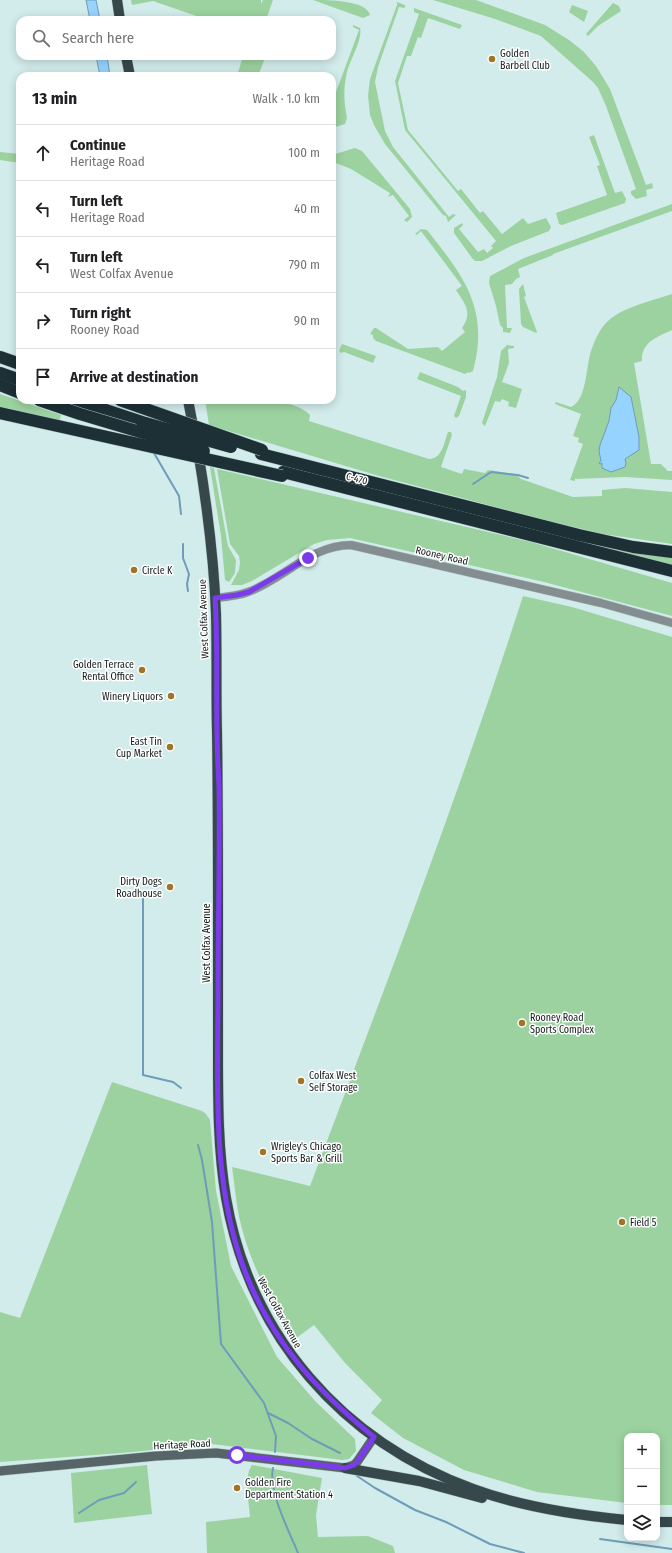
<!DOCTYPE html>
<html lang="en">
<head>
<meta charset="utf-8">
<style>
	:root { --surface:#fff; --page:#f6f6f6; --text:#202124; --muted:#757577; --line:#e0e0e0 }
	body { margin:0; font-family:"Fira Sans Condensed",sans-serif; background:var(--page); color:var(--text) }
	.controls { position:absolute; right:12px; bottom:12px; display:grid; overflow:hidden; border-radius:8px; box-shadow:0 2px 10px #0003 }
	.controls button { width:36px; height:36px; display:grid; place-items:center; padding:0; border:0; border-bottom:1px solid var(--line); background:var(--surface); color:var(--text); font:20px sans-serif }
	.stop { position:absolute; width:12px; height:12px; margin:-9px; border:3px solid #7c3aed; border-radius:50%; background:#fff }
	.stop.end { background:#7c3aed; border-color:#fff; box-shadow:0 1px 4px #0008 }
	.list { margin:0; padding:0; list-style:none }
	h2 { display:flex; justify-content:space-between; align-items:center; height:52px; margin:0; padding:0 16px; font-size:17px }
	h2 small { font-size:13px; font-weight:400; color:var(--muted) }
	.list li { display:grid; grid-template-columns:26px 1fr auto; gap:12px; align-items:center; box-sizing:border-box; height:56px; padding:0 16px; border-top:1px solid var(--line) }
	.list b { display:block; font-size:15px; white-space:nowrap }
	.list p { margin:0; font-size:13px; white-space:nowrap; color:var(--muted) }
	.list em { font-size:13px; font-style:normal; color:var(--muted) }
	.icon { flex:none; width:22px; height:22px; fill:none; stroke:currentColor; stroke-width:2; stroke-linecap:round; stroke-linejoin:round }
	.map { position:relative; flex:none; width:672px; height:1553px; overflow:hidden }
	.search { position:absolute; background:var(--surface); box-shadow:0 2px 10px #0003; left:16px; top:16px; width:320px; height:44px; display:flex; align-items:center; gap:10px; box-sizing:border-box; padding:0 14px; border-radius:12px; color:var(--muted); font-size:15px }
	.panel { position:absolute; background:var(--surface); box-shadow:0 2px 10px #0003; left:16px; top:72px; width:320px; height:332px; border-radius:12px }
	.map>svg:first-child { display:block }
</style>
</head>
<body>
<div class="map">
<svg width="672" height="1553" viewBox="0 0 672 1553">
	<rect width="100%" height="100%" fill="#d2eceb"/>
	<g fill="#9cd2a0">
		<polygon points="131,0 261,0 261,4 263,0 273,0 266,20 208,20 153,1 132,5"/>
		<path d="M 313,0 C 328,0 366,0 370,15 L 363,18 Z"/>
		<polygon points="433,0 476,0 545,25 569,40 583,51 596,66 610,89 646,185 652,183 653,188 646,190 647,196 636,199 631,194 631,191 636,189 606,106 598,88 593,82 541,36 495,19"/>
		<polygon points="397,2 405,5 405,7 404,8 399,7 378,67 375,82 385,131 393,147 449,217 453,214 456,215 448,222 446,216 443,215 385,144 374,125 370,115 368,96 370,79 397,5"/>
		<polygon points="613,3 619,6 621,11 598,26 588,36 586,34"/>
		<polygon points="572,5 588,11 584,22 569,12"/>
		<polygon points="414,8 462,25 460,29 428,18 421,38 418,37 411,56 407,56 398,83 408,130 458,191 461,189 480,213 483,211 502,234 523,218 528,224 546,218 551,227 549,231 511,246 482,261 475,261 472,258 454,233 454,228 462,223 463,225 459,229 478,252 484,249 487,253 493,248 491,246 496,241 405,130 395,81 419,14 414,12"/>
		<path d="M 353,25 L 360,28 C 363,39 350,60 347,72 C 343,90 344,101 347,118 L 345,124 L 332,128 L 332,103 L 359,30 L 353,27 Z"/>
		<polygon points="243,56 264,56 265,58 258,76 237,76"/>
		<polygon points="594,135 615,193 622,191 626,199 625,203 562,225 559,224 556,213 607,195 597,166 600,165 589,137"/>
		<polygon points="355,148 362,151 410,209 412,217 407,222 404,220 409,216 393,195 388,197 390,193 351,169 336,163 332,169 332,155"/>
		<polygon points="0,152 20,154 20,163 0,160"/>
		<polygon points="672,204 672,211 553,254 553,255 518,269 520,277 516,279 512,284 505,285 507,328 512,328 510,333 503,332 503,328 500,325 496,306 489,283 490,276 524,258"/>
		<path d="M 421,229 L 427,230 C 462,274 489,307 474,367 L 473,371 L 469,373 L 468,372 L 465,374 L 376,341 L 373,338 L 373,335 L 370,334 L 374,328 L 376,328 L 408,349 L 438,347 L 442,351 L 465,332 L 462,328 C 473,312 465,304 456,290 L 462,286 L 421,231 L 417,235 L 415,234 Z"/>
		<polygon points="523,284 526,296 524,297 537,332 536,333 523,327 521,324 519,289"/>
		<path d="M 672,294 L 672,330 C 657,337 641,342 642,361 L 634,363 L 651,464 L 661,464 L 668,471 L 672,471 L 672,480 L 625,477 L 575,479 L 575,481 L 570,480 L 583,444 L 578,442 L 579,438 L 573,436 L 581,414 L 555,404 L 556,402 L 571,407 C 587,400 586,366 591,351 C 595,340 599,330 607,322 C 622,307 652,301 672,294 Z"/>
		<polygon points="342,344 376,356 373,363 344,352 341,353 339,351"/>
		<polygon points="507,345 514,346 514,348 508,349 509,363 502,382 522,389 516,408 508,406 509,402 502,399 500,402 495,401 485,426 482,423 497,377 501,351"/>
		<polygon points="420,372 458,387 463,391 466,390 466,397 459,416 456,418 454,416 461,396 417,379"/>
		<polygon points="0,394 61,415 59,423 0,408"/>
		<path d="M 205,400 L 248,400 L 254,403 L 255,400 L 266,401 L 268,400 C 279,400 302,406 310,415 L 309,421 L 429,459 C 442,459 444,443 448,432 L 451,432 L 452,435 L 441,467 L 462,474 L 464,469 L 485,473 L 488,470 L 516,474 L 521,479 L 573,497 L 602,496 L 602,490 L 625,488 L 672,492 L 672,544 L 603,534 L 541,519 L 379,476 L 222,429 L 209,425 Z"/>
		<polygon points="210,467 214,468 228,546 236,560 235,573 229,582 225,580 221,536"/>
		<polygon points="217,469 531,542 672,583 672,616 544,582 350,538 327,540 314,544 252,581 242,585 231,585 239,570 240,563 239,556 230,544"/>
		<polygon points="597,545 672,557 672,565 600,548"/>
		<path d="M 523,596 L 572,607 L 672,637 L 672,1505 L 657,1505 L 657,1436 L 627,1436 L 627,1503 L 537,1492 L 464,1470 L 403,1438 L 371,1413 L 382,1400 L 345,1363 L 314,1325 L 295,1339 C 272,1305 251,1265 241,1225 C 236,1206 235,1186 232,1167 L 310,1186 C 384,990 459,795 523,596 Z"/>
		<polygon points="112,1082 202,1111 206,1114 210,1120 216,1191 231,1266 277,1357 316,1402 355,1439 356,1451 349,1459 342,1460 212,1444 122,1453 0,1462 0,1312 20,1318"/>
		<polygon points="147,1465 152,1514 74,1523 71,1473"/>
		<path d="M 252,1465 L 322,1478 L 316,1515 L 318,1537 L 368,1536 L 393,1546 L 395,1553 L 207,1553 L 206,1522 L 250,1517 C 249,1501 243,1479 252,1465 Z"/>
	</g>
	<g fill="#96d3fe" stroke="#6e9cb9">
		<polygon points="86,0 96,0 100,20 90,20"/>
		<polygon points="96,56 107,56 110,76 100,76"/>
		<polygon points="619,387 631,397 639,437 639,450 625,459 626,463 625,467 611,472 602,468 602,463 600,464 599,463 601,461 599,451 600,445 609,421 611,408 616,400"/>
	</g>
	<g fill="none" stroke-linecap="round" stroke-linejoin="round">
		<g stroke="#6e9cb9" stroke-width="2">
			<polyline points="154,453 179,496 181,514"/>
			<polyline points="518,475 528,478"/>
			<polyline points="473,484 491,472 517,475"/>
			<polyline points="183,544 183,558 189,574 187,584 188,591"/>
			<polyline points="143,1075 143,894"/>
			<polyline points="143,1075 173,1082 181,1088"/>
			<polyline points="198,1145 202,1160 212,1222 221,1344 264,1403 276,1436 275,1452"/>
			<polyline points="268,1413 288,1423 312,1439 340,1453"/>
			<path d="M 273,1468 C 268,1491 289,1531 298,1553"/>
			<polyline points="357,1476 375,1488 415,1510 446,1522 490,1544 524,1553"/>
			<polyline points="79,1513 99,1500 124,1493 136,1482"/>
			<polyline points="600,1539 672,1549"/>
		</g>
		<g stroke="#afc6c5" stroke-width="9">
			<path id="tertiary" d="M 215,598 C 226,597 238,596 248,592 C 284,579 311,545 351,545 L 601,603 L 672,623"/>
		</g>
		<g stroke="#afc6c5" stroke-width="10">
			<polyline id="secondary" points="0,1471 156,1456 216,1453 345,1468 354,1465 357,1462 374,1437"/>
		</g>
		<g stroke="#afc6c5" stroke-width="11">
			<g id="primary">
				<polyline points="117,0 120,20"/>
				<polyline points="126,56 130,76"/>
				<polyline points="188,400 194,431"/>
				<path d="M 198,451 C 207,505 214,559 216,614 C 217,654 216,693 217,732 C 218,798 218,864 218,929 C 218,971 218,1013 218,1054 C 218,1102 218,1151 226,1198 C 250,1336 342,1441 473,1489 C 522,1507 575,1515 627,1520"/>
				<polyline points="345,1468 419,1481 482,1498"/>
				<polyline points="657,1522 672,1522"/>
			</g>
		</g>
		<g stroke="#afc6c5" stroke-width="13">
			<g id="motorway">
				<polyline points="0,357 20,364"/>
				<polyline points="0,373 20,380"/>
				<polyline points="0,385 20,393"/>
				<polyline points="75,400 142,422"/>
				<polyline points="261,454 579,535 633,547 672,552"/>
				<polyline points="283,472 672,571"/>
			</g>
		</g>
		<use href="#tertiary" stroke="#848e91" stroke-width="8"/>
		<use href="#secondary" stroke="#576569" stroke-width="9"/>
		<use href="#primary" stroke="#37484d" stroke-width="10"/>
		<use href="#motorway" stroke="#1c3036" stroke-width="12"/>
		<g stroke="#afc6c5" stroke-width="13" stroke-linecap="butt">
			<g id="motorway-bridge">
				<polyline points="39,400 80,414 204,451"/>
				<polyline points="120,400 262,450"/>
				<polyline points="0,413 282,476"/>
				<polyline points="142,422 231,447"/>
			</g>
		</g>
		<use href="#motorway-bridge" stroke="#1c3036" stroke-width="12"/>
	</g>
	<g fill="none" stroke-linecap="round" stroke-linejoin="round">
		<path stroke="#7c3aed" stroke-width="5" d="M 237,1455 L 345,1468 L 354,1465 L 357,1462 L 374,1437 C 318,1392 273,1343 246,1274 C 211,1185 218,1086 218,991 C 218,923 220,854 219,786 C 218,768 217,750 217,732 C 216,688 218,642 215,598 L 237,595 L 249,592 L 308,558"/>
	</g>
	<g fill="#a27426" stroke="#fff" stroke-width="1.5">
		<circle cx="492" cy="59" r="4"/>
		<circle cx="134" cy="570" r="4"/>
		<circle cx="142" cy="670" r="4"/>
		<circle cx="171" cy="696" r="4"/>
		<circle cx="170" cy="747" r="4"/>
		<circle cx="170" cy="887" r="4"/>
		<circle cx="522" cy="1023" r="4"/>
		<circle cx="301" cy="1081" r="4"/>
		<circle cx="263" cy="1152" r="4"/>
		<circle cx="622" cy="1222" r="4"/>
		<circle cx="237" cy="1488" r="4"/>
	</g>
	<g text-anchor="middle" stroke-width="3" stroke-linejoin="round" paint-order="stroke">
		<g font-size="10" fill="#101a19" stroke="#fff" text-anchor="start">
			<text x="500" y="57">Golden<tspan x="500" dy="12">Barbell Club</tspan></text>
			<text x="142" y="574">Circle K</text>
			<text x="134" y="668" text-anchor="end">Golden Terrace<tspan x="134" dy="12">Rental Office</tspan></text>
			<text x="163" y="700" text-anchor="end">Winery Liquors</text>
			<text x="162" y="745" text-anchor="end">East Tin<tspan x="162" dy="12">Cup Market</tspan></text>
			<text x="162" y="885" text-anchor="end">Dirty Dogs<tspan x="162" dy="12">Roadhouse</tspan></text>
			<text x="530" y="1021">Rooney Road<tspan x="530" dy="12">Sports Complex</tspan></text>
			<text x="309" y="1079">Colfax West<tspan x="309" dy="12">Self Storage</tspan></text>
			<text x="271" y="1150">Wrigley's Chicago<tspan x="271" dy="12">Sports Bar &amp; Grill</tspan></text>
			<text x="630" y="1226">Field 5</text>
			<text x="245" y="1486">Golden Fire<tspan x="245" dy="12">Department Station 4</tspan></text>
		</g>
		<g font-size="10" fill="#101a19" stroke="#fff">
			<text transform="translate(357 478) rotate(14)" y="4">C-470</text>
			<text transform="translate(442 555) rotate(13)" y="4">Rooney Road</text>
			<text transform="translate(203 619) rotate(-92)" y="4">West Colfax Avenue</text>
			<text transform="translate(206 943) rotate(-90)" y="4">West Colfax Avenue</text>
			<text transform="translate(280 1312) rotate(61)" y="4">West Colfax Avenue</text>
			<text transform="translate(182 1444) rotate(-3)" y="4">Heritage Road</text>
		</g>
	</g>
</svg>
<div class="controls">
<button>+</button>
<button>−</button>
<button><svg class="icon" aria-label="layers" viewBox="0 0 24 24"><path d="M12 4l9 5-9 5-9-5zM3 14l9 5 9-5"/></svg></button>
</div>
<div class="stop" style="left:237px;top:1455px"></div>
<div class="stop end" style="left:308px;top:558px"></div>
<div class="search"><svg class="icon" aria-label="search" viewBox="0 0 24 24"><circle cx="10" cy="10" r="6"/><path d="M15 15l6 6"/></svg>Search here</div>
<section class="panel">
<h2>13 min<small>Walk · 1.0 km</small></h2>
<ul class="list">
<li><svg class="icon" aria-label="ahead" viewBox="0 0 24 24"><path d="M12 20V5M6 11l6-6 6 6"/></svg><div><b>Continue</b><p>Heritage Road</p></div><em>100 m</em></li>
<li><svg class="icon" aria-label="left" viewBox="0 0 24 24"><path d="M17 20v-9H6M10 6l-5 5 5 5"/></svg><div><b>Turn left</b><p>Heritage Road</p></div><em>40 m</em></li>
<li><svg class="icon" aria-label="left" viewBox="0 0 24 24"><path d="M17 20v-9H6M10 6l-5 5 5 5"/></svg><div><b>Turn left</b><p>West Colfax Avenue</p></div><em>790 m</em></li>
<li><svg class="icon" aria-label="right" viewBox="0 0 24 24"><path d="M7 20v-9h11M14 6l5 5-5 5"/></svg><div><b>Turn right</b><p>Rooney Road</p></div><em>90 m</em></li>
<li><svg class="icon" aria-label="arrive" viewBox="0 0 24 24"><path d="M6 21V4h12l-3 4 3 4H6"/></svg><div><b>Arrive at destination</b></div></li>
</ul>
</section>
</div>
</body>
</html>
